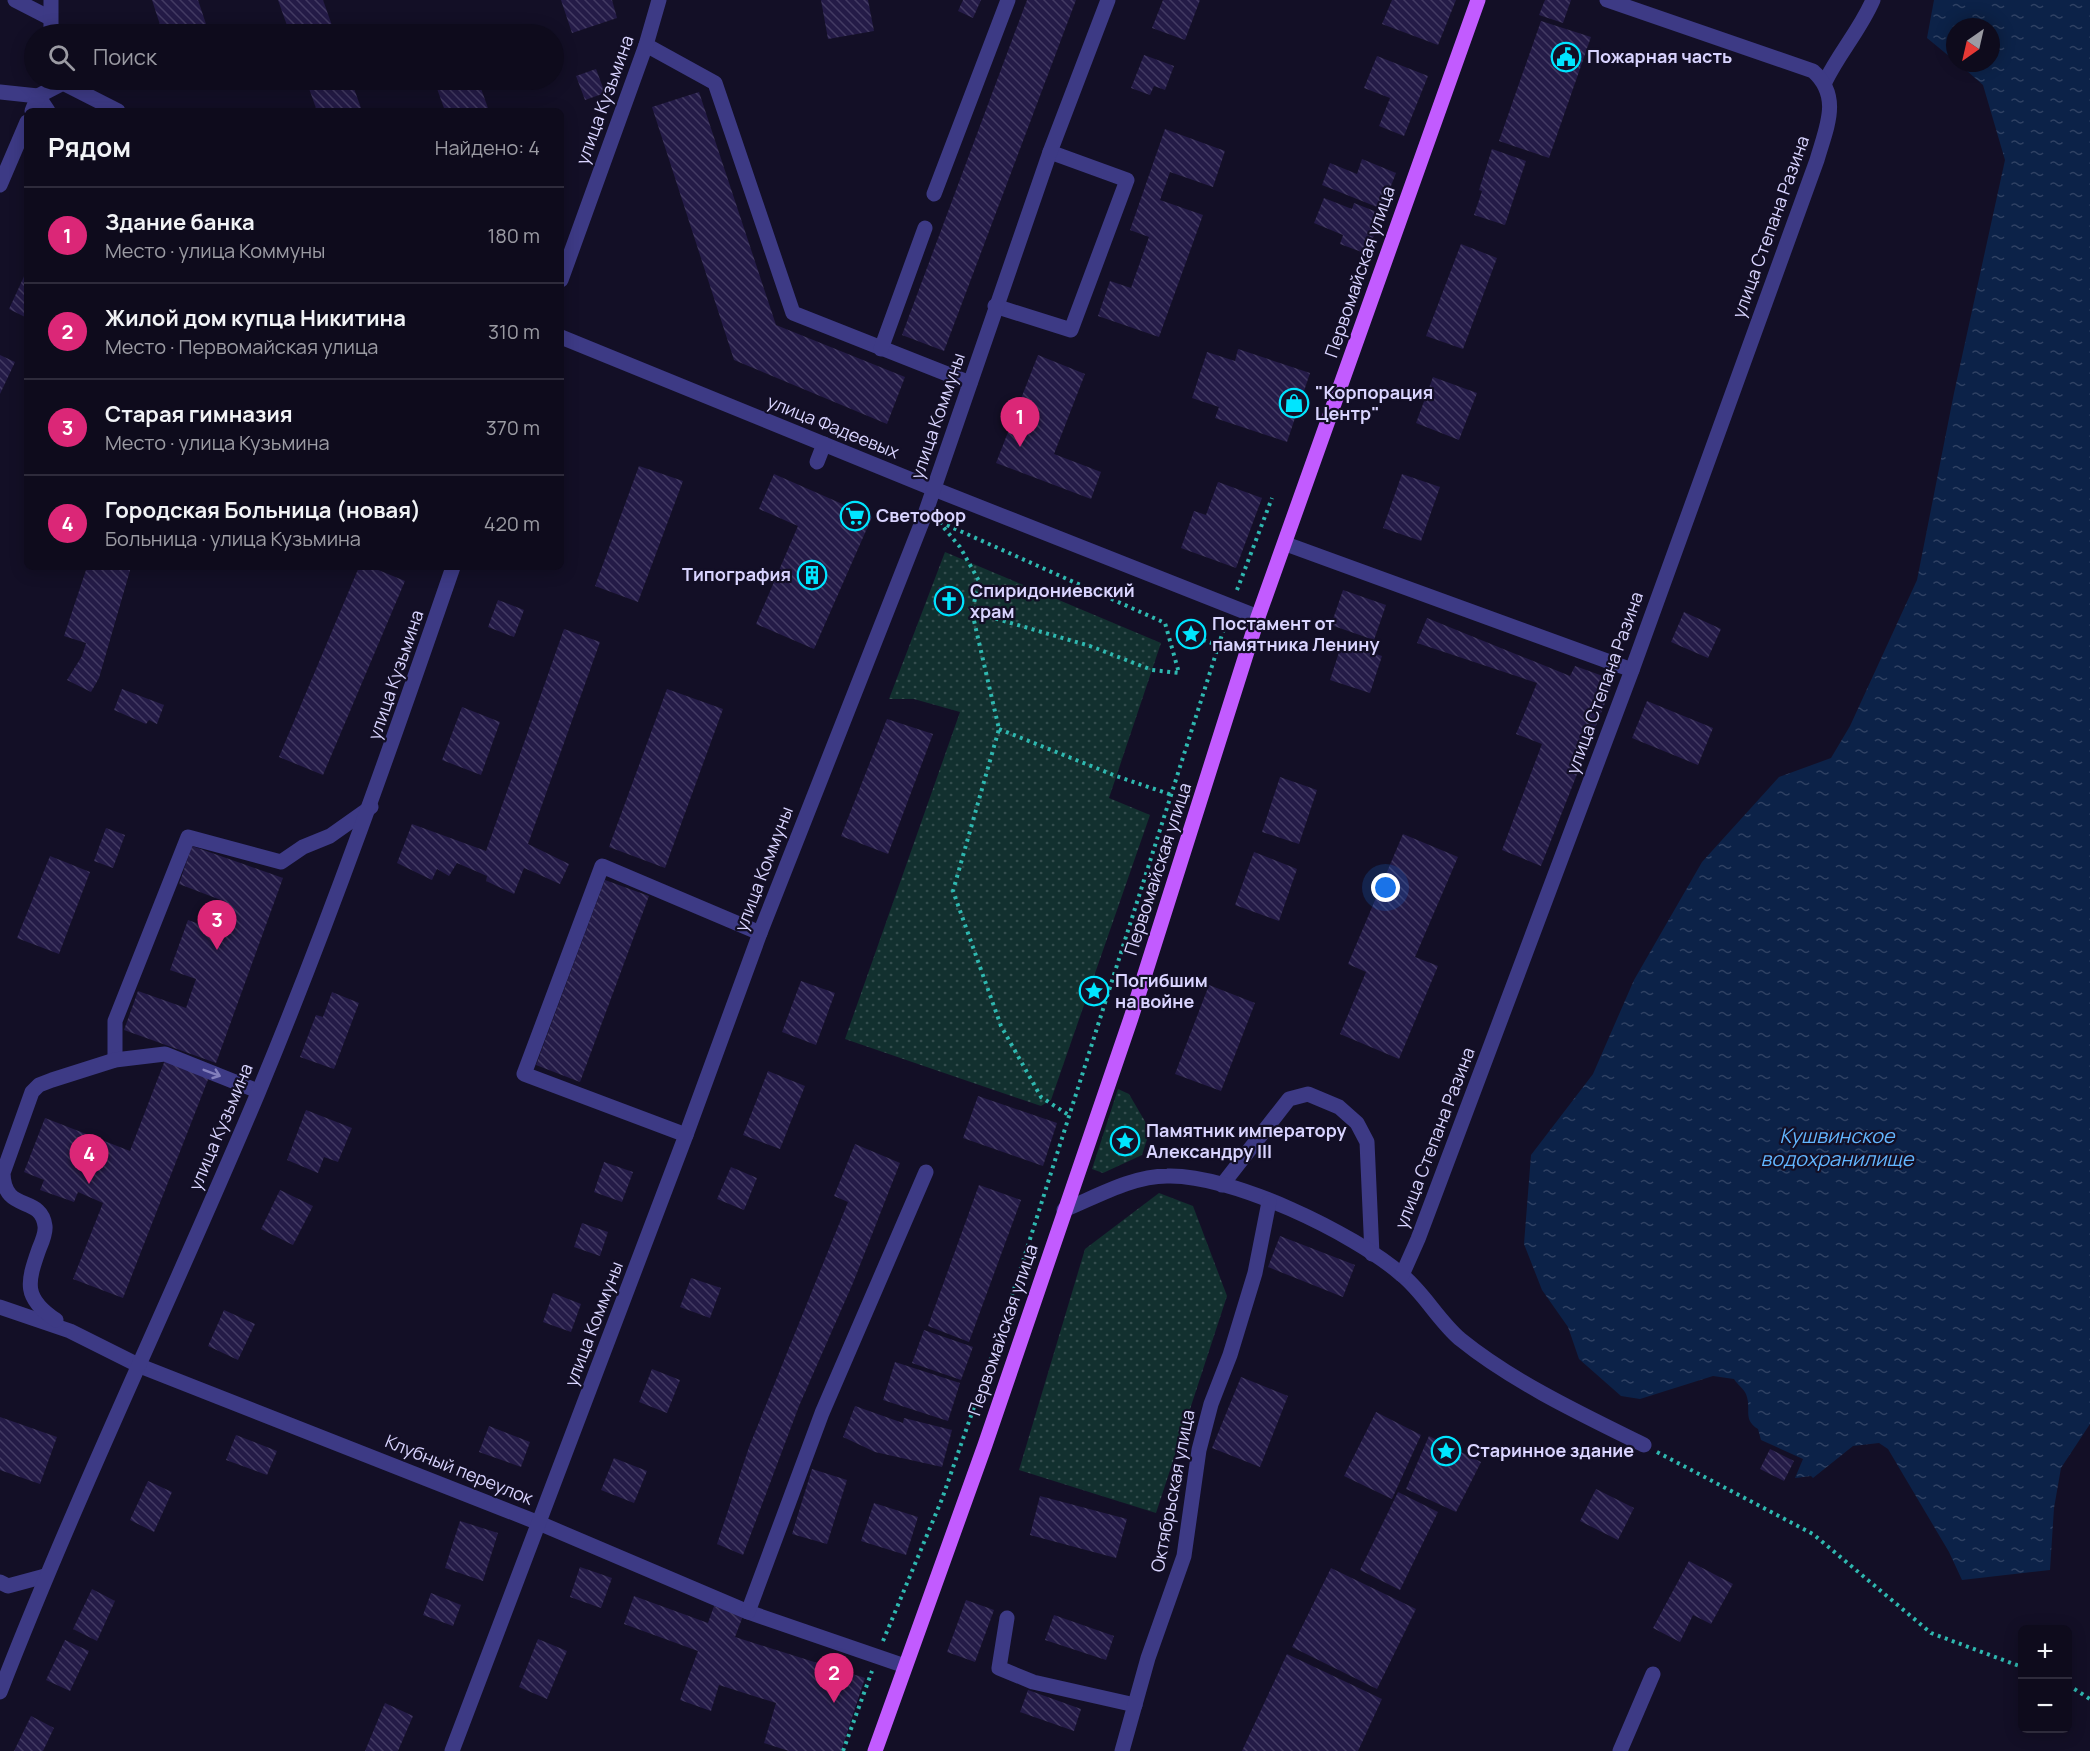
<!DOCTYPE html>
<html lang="ru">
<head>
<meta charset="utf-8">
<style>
	:root { --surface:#0e0b1c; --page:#171425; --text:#f1f3f6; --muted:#9b9ba3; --line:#2e2b3b; --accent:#db2777 }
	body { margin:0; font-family:Manrope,sans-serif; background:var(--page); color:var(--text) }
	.controls { position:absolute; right:18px; bottom:18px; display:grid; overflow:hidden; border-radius:9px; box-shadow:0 3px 15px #0003 }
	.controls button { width:54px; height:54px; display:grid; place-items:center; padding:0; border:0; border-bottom:2px solid var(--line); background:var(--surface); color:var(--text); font:30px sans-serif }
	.compass { position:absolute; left:1946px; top:18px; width:54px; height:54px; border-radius:50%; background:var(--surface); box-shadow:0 3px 15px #0003; rotate:214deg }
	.you { position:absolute; left:1386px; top:888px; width:21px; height:21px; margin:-15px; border:4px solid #fff; border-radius:50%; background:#1a73e8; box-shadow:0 0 0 9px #1a73e833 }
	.badge { display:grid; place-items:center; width:39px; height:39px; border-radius:50%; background:var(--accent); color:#fff; font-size:20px; font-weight:700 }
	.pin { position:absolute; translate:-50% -50px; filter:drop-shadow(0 2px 3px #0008) }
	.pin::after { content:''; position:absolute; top:32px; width:21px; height:18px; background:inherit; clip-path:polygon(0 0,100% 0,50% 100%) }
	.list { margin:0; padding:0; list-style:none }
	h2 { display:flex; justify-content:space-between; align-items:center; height:78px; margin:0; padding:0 24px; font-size:26px }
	h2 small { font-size:20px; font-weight:400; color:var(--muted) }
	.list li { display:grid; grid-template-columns:39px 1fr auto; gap:18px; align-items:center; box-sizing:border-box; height:96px; padding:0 24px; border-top:2px solid var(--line) }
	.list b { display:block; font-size:22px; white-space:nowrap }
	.list p { margin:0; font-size:20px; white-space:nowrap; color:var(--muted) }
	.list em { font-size:20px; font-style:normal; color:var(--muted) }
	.icon { flex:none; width:33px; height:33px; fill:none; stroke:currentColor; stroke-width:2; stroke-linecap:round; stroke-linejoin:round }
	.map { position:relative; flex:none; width:2090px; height:1751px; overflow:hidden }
	.search { position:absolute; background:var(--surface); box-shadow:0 3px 15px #0003; left:24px; top:24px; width:540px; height:66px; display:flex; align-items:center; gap:15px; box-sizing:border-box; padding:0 21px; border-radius:33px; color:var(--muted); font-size:22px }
	.panel { position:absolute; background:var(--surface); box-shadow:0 3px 15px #0003; left:24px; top:108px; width:540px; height:462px; border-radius:9px }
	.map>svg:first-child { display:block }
</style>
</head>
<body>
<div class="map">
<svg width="2090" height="1751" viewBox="0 0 2090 1751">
	<defs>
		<pattern id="grass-dots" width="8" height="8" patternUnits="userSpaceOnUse" patternTransform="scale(1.5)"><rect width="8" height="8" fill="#12302f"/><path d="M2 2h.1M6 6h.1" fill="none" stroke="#344d4e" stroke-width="1.8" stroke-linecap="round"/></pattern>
		<pattern id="water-ripples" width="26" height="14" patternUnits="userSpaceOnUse" patternTransform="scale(1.5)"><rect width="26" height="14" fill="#0c2248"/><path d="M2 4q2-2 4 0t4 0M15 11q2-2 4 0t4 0" fill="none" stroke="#2f4163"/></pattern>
		<pattern id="building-back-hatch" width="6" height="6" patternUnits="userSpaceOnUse" patternTransform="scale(1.5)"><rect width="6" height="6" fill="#241b47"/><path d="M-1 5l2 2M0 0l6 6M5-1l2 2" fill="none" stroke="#433b63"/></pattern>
	</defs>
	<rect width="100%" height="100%" fill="#130f26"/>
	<g fill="url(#grass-dots)">
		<polygon points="945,552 1161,643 1109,798 1150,815 1051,1100 1041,1106 845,1039 960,712 914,699 889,699"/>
		<polygon points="1118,1089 1129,1094 1150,1130 1142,1155 1103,1173 1092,1169"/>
		<polygon points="1159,1193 1193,1206 1227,1296 1156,1513 1019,1470 1085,1249"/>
	</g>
	<path fill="url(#water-ripples)" d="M 1934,0 L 2090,0 L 2090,1424 L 2061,1468 L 2054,1508 L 2050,1570 L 1962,1580 L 1949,1552 L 1888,1449 L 1879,1443 L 1853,1446 L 1813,1478 L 1811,1476 L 1795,1478 L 1803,1459 L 1761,1440 L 1758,1429 C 1742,1419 1752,1409 1746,1394 C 1744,1389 1737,1384 1734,1379 L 1713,1376 L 1640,1399 L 1621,1396 L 1579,1359 L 1568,1327 L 1542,1290 L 1524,1244 L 1531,1155 L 1593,1074 L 1634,980 L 1702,862 L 1779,777 L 1831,758 L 1850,726 L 1917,580 L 1954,393 L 2005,160 L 1983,85 L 1958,63 L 1991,63 L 1991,27 L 1955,27 L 1955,61 L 1927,38 Z"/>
	<g fill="url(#building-back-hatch)">
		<polygon points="152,0 198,0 206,24 175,34 163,34"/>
		<polygon points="278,0 323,0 335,34 290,34"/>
		<polygon points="561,0 612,0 617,18 572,33"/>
		<polygon points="821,0 868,0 874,31 828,39"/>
		<polygon points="963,0 981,0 973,18 958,11"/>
		<polygon points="1027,0 1076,0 944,351 902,335"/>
		<polygon points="1163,0 1200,0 1185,40 1152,28"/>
		<polygon points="1392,0 1456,0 1438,45 1382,24"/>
		<polygon points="1545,0 1571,0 1563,23 1539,15"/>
		<polygon points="1541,21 1591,37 1549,158 1499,141"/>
		<polygon points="459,25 462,34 432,34"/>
		<polygon points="1144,55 1174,66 1165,90 1154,86 1150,95 1131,88"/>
		<polygon points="1377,56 1428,76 1404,136 1379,126 1390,98 1364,88"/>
		<polygon points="596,69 605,93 585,100 576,76"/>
		<polygon points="306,80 351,80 362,111 317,111"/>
		<polygon points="434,80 478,80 489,111 445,111"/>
		<polygon points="699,92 776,325 905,377 887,424 734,360 652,107"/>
		<polygon points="1165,129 1225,151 1213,187 1170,172 1160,200 1203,215 1159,337 1098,316 1110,281 1131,288 1149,237 1130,230"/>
		<polygon points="1492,149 1526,161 1505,225 1474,215 1482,191 1479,190"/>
		<polygon points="1362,159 1396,173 1382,209 1322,185 1330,163 1357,174"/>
		<polygon points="1324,198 1352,209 1354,203 1382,214 1367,254 1340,244 1343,235 1314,223"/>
		<polygon points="1461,244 1497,258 1463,349 1426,336"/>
		<polygon points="27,270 27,318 9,309"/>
		<polygon points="1238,349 1310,373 1287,442 1215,418 1219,407 1192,398 1207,352 1235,361"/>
		<polygon points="0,355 15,362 0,394"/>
		<polygon points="1038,355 1085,374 1054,454 1101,472 1091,499 996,463"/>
		<polygon points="1433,377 1477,393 1459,440 1416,423"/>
		<polygon points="639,466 683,481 638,602 595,586"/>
		<polygon points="774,474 872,517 814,649 756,624 798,526 759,509"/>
		<polygon points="1402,474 1440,487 1421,541 1383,528"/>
		<polygon points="1218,482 1262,498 1236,568 1181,548 1194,511 1206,515"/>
		<polygon points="87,567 131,567 99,678 91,692 67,680 82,656 86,643 64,636"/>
		<polygon points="359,567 371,567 405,581 323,775 279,757"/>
		<polygon points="939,587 966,598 959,615 932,604"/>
		<polygon points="1343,590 1386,605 1374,640 1331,625"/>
		<polygon points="498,600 524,610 514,637 488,627"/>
		<polygon points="1684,612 1721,629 1708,658 1671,642"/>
		<polygon points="1427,618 1570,676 1575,666 1614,680 1541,866 1502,850 1542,744 1516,734 1537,683 1417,643"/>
		<polygon points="564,629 600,642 528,844 569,864 560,884 524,868 514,894 486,881 487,876 457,863 449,876 437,869 432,880 397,863 412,824 486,851"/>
		<polygon points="1342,643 1382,656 1370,693 1330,680"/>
		<polygon points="122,689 164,705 157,724 149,720 146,724 114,710"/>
		<polygon points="667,689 723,709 665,868 609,847"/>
		<polygon points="1647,701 1713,728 1698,765 1632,738"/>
		<polygon points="462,707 500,722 481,775 442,760"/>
		<polygon points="887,719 933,734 888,854 841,836"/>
		<polygon points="1280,777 1317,790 1299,844 1262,832"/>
		<polygon points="106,828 125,835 113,868 94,861"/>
		<polygon points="1403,834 1458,857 1415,957 1438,966 1399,1059 1340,1034 1366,972 1348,964"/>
		<polygon points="192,846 283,878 216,1063 124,1030 138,991 186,1008 196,979 170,970 188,920 216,930 226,902 179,884"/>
		<polygon points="1254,852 1297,869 1279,921 1235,905"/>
		<polygon points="50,856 90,872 59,954 17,938"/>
		<polygon points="605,880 649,896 580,1082 536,1065"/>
		<polygon points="801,981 835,993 816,1045 782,1032"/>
		<polygon points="1209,985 1255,1003 1221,1091 1175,1074"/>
		<polygon points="332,992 359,1003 334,1069 300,1057 316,1015 323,1017"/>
		<polygon points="165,1060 209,1077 123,1298 73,1279 103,1203 78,1192 74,1202 40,1190 44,1180 24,1172 45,1118 130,1151"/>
		<polygon points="768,1071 805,1086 780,1149 743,1135"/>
		<polygon points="978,1096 1057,1123 1043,1166 963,1138"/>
		<polygon points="306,1110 352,1128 338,1162 324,1157 318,1173 287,1160"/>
		<polygon points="855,1144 900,1163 853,1283 799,1406 743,1555 717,1544 749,1447 848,1202 834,1196"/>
		<polygon points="604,1162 633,1172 622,1202 594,1192"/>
		<polygon points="731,1167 757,1178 744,1210 717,1199"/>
		<polygon points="979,1185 1021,1200 969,1342 928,1326"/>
		<polygon points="280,1190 313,1206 293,1245 261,1229"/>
		<polygon points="582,1223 608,1232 600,1256 574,1247"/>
		<polygon points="1280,1236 1355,1265 1343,1297 1268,1267"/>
		<polygon points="691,1278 721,1288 710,1318 680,1307"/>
		<polygon points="553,1293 581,1304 571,1332 543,1322"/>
		<polygon points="224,1310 255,1324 238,1360 208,1346"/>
		<polygon points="924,1330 973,1347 961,1380 912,1363"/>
		<polygon points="895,1362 960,1383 948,1421 883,1400"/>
		<polygon points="652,1369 680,1380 667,1413 639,1402"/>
		<polygon points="1241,1377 1288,1396 1260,1467 1212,1448"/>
		<polygon points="855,1406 903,1423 904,1418 952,1430 942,1467 875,1452 843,1437"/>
		<polygon points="1376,1412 1421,1435 1392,1499 1344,1476"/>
		<polygon points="0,1417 57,1437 40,1484 0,1470"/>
		<polygon points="489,1426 530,1442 521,1467 479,1452"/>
		<polygon points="236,1435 277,1451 267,1475 226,1460"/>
		<polygon points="1429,1436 1481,1462 1456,1512 1406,1489"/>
		<polygon points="1770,1449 1794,1461 1784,1481 1760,1469"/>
		<polygon points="614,1458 647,1471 634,1503 601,1490"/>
		<polygon points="812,1469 847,1480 827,1544 792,1534"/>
		<polygon points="148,1481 172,1492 154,1532 130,1520"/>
		<polygon points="1596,1489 1634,1508 1618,1540 1580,1521"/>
		<polygon points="1398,1492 1438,1512 1400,1590 1360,1570"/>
		<polygon points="1040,1496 1127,1519 1116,1558 1030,1535"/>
		<polygon points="874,1503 918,1517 906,1555 861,1541"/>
		<polygon points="460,1521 498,1533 483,1581 445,1568"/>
		<polygon points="1689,1561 1733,1584 1711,1624 1693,1615 1680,1642 1653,1628"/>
		<polygon points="580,1567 612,1578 601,1608 570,1597"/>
		<polygon points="1331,1568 1416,1609 1377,1689 1292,1647"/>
		<polygon points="92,1589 115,1601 97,1641 73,1629"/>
		<polygon points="431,1593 461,1605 453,1626 423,1615"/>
		<polygon points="634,1596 708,1623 714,1606 743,1616 735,1637 865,1678 841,1751 789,1751 764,1743 776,1703 719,1685 711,1711 680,1700 698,1651 624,1624"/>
		<polygon points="966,1600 994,1610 975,1662 947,1652"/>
		<polygon points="1054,1615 1114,1636 1106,1660 1045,1640"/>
		<polygon points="538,1639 567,1651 547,1699 519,1687"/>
		<polygon points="65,1640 89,1651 70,1691 46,1680"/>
		<polygon points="1287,1654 1382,1699 1358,1751 1242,1751"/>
		<polygon points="1028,1690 1081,1709 1074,1731 1020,1712"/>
		<polygon points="385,1703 413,1716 398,1751 365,1751"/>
		<polygon points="31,1716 54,1728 43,1751 14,1751"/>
	</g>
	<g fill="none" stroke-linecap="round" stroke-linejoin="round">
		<g stroke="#2fb8b0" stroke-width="4" stroke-dasharray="3 4.5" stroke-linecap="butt">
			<polyline points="939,522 960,547 979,581 972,612 999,729 953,891 1001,1026 1041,1097 1070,1116"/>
			<polyline points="940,522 1165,623 1179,673 1152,670 1090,646 973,612"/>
			<polyline points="1237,590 1272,498"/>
			<polyline points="1196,637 1219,646"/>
			<polyline points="999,729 1116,776 1172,795"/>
			<polyline points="1657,1452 1813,1534 1931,1633 2022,1667"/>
			<polyline points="883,1641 942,1499 1003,1324 1226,622"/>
			<polyline points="2068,1685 2090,1699"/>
			<polyline points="843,1751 872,1671"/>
		</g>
		<g stroke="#3d3a85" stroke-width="15">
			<polyline points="15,0 50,18"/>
			<polyline points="51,0 51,34"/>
			<polyline points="646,45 715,83 793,313 970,383"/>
			<path d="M 1825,82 C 1839,53 1860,30 1873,0"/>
			<polyline points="63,83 118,111"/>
			<polyline points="0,92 38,96 48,111"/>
			<polyline points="32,111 38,96 63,83"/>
			<polyline points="0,185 27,122"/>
			<polyline points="934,194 1008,0"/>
			<polyline points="561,280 646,45 659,0"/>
			<polyline points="995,306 1071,330 1127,180 1050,152"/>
			<polyline points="561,337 934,489 1258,617"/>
			<polyline points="881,349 925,228"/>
			<polyline points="817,462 824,444"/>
			<polyline points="1286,544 1632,670"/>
			<polyline points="115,1060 115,1021 188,837 281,862 303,847 330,836 371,807"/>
			<polyline points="686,1135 524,1074 602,866 760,933"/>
			<polyline points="1222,1185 1289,1099 1308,1094 1339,1107 1357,1123 1367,1142 1372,1254"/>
			<path d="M 1064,1210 C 1096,1197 1132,1176 1167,1176 C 1231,1174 1354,1233 1402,1275 C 1424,1293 1438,1320 1460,1339 C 1513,1382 1583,1415 1644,1445"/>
			<path d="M 1402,1275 L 1418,1239 L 1632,670 L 1817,160 C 1826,128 1842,97 1813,71 L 1607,0"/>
			<polyline points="0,1307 70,1331 140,1366 539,1523 748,1612 905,1666"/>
			<path d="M 56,1320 C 23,1298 27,1283 39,1249 C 42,1242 46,1233 45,1226 C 41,1194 4,1214 3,1173 L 32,1092 L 39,1085 L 52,1080 L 115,1060 L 165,1054 L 258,1091"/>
			<polyline points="0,1582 8,1586 45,1576"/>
			<polyline points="748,1612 822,1413 926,1172"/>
			<polyline points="1007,1618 999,1668 1033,1682 1135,1705"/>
			<path d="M 0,1692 C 79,1489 174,1293 258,1093 C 330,920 392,744 453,567"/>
			<polyline points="452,1751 686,1135 760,933 924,517 1050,152 1108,0"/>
			<polyline points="1122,1751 1148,1658 1184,1556 1199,1450 1211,1404 1230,1355 1255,1273 1269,1202"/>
			<polyline points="1620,1751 1653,1674"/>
		</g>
		<polyline stroke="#c25bff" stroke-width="15" points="875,1751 985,1445 1131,1018 1258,617 1478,0"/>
	</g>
	<defs><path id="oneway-shaft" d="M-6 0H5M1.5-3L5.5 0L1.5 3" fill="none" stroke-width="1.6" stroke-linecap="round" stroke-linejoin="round" transform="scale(1.5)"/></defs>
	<use stroke="#837fbc" href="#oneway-shaft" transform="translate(212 1073) rotate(21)"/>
	<defs>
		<g id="civic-ring" transform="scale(1.5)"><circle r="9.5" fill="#130f26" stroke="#00e5ff" stroke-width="1.5"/><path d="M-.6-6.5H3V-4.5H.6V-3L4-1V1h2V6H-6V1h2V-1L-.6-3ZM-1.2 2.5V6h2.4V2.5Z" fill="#00e5ff"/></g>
		<g id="shop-ring" transform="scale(1.5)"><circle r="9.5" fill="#130f26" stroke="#00e5ff" stroke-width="1.5"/><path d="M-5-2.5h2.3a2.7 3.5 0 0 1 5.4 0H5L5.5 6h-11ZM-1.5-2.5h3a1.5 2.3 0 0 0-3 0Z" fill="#00e5ff"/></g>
		<g id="supermarket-ring" transform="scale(1.5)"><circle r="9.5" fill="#130f26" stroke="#00e5ff" stroke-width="1.5"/><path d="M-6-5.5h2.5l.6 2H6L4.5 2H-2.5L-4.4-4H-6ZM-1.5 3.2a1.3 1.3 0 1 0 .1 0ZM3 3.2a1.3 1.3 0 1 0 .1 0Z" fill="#00e5ff"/></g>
		<g id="building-ring" transform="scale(1.5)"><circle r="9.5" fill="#130f26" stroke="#00e5ff" stroke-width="1.5"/><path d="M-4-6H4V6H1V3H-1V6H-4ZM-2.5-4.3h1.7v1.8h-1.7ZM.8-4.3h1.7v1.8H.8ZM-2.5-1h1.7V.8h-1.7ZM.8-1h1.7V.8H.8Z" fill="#00e5ff"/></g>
		<g id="church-ring" transform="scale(1.5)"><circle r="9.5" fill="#130f26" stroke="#00e5ff" stroke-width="1.5"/><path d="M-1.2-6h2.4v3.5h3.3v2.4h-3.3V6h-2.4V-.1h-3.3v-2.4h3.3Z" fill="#00e5ff"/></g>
		<g id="sight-ring" transform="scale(1.5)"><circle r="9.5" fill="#130f26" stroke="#00e5ff" stroke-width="1.5"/><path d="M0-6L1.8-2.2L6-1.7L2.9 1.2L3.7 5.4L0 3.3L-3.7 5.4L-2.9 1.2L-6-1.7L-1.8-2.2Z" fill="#00e5ff"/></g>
	</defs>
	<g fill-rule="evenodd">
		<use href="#civic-ring" x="1566" y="57"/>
		<use href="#shop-ring" x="1294" y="403"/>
		<use href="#supermarket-ring" x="855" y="516"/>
		<use href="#building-ring" x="812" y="575"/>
		<use href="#church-ring" x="949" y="601"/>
		<use href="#sight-ring" x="1191" y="634"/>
		<use href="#sight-ring" x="1094" y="991"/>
		<use href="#sight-ring" x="1125" y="1141"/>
		<use href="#sight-ring" x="1446" y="1451"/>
	</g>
	<g text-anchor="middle" stroke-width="4.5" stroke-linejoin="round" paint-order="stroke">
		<g font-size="18" font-weight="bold" fill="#d9d4ff" stroke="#130f26" text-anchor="start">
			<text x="1587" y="63">Пожарная часть</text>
			<text x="1315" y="399">"Корпорация<tspan x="1315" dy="21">Центр"</tspan></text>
			<text x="876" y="522">Светофор</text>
			<text x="791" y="581" text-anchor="end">Типография</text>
			<text x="970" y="597">Спиридониевский<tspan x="970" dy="21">храм</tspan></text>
			<text x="1212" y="630">Постамент от<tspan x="1212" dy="21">памятника Ленину</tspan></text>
			<text x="1115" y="987">Погибшим<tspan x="1115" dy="21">на войне</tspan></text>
			<text x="1146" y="1137">Памятник императору<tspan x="1146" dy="21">Александру III</tspan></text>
			<text x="1467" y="1457">Старинное здание</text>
		</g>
		<g font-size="18" fill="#d9d4ff" stroke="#130f26">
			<text transform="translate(605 100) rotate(-70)" y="6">улица Кузьмина</text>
			<text transform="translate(1771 227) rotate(-70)" y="6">улица Степана Разина</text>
			<text transform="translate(1360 272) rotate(-71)" y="6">Первомайская улица</text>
			<text transform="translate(938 416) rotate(-71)" y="6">улица Коммуны</text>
			<text transform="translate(833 427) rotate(22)" y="6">улица Фадеевых</text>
			<text transform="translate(396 675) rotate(-71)" y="6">улица Кузьмина</text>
			<text transform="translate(1605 683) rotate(-70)" y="6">улица Степана Разина</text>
			<text transform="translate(764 869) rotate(-69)" y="6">улица Коммуны</text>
			<text transform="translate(1158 869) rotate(-72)" y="6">Первомайская улица</text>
			<text transform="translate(221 1127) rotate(-67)" y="6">улица Кузьмина</text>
			<text transform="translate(1435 1138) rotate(-69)" y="6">улица Степана Разина</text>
			<text transform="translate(594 1324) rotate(-69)" y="6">улица Коммуны</text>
			<text transform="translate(1003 1330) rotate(-71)" y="6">Первомайская улица</text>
			<text transform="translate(459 1470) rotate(22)" y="6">Клубный переулок</text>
			<text transform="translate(1173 1491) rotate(-79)" y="6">Октябрьская улица</text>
		</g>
		<g font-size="20" font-style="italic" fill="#62b6ff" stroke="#130f26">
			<text x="1837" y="1143">Кушвинское<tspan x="1837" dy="23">водохранилище</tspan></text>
		</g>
	</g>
</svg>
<div class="controls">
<button>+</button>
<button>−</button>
</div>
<svg class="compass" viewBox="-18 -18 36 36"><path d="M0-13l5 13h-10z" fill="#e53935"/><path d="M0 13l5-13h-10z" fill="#9b9ba3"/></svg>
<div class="you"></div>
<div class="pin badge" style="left:1020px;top:447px">1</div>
<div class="pin badge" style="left:834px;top:1703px">2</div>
<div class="pin badge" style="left:217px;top:950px">3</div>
<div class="pin badge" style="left:89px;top:1184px">4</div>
<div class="search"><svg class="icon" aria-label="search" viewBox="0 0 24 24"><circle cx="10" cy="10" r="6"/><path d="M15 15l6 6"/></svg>Поиск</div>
<section class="panel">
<h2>Рядом<small>Найдено: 4</small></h2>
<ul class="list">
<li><span class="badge">1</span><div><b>Здание банка</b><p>Место · улица Коммуны</p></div><em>180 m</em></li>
<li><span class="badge">2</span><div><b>Жилой дом купца Никитина</b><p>Место · Первомайская улица</p></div><em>310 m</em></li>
<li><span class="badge">3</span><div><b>Старая гимназия</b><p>Место · улица Кузьмина</p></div><em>370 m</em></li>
<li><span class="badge">4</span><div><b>Городская Больница (новая)</b><p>Больница · улица Кузьмина</p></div><em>420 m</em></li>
</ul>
</section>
</div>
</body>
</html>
